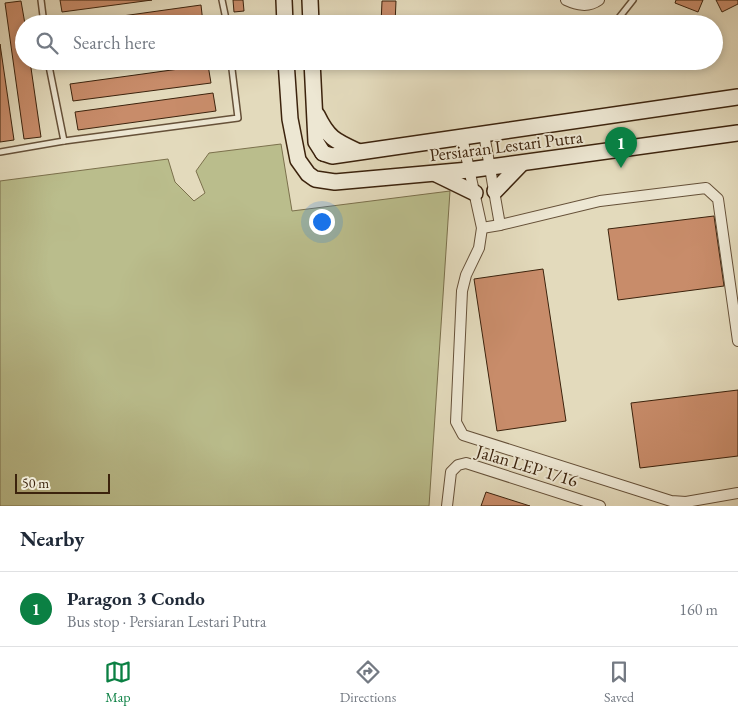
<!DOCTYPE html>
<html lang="en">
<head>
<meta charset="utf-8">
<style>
	:root { --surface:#fff; --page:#f2f2f3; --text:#1f2937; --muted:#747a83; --line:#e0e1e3; --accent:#0b8043 }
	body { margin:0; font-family:"EB Garamond",serif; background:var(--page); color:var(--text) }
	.scale { position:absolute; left:15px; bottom:12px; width:95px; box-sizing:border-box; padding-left:5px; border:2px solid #3c230d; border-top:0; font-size:14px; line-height:18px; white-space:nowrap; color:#3c230d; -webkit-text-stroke:4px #ede7d3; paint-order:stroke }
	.you { position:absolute; left:321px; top:221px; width:18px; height:18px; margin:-12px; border:4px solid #fff; border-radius:50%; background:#1a73e8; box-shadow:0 0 0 8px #1a73e833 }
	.badge { display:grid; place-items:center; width:32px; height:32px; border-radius:50%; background:var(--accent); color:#fff; font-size:16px; font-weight:700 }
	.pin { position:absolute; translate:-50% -41px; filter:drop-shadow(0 1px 2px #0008) }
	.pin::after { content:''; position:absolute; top:26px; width:18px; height:15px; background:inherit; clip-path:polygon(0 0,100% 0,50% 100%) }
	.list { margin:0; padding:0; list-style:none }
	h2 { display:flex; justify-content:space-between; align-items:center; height:65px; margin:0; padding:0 20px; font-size:21px }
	h2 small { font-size:16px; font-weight:400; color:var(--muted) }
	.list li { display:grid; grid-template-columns:32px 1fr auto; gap:15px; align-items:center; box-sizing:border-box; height:75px; padding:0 20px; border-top:1px solid var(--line) }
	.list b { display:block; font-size:19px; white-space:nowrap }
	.list p { margin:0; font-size:16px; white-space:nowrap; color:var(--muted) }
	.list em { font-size:16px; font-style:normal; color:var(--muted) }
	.icon { flex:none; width:28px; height:28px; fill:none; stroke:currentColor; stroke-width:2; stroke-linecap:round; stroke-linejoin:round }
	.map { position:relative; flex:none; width:738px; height:506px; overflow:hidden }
	.search { position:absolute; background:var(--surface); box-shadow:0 2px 8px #0003; left:15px; right:15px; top:15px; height:55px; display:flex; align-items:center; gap:12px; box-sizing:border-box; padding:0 18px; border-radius:28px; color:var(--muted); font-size:19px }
	.sheet { height:140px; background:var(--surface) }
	nav { display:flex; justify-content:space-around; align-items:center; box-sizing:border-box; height:70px; border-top:1px solid var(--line); background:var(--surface); font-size:14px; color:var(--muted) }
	nav a { display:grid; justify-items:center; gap:2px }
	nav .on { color:var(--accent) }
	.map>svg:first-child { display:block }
</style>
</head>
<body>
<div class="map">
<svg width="738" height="506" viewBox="0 0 738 506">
	<rect width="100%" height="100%" fill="#e3dabc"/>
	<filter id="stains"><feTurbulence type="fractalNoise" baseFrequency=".004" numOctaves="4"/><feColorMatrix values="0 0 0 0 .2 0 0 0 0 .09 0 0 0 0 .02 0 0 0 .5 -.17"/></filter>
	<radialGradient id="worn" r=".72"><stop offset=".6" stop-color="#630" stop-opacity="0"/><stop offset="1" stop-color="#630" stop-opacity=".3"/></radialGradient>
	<polygon fill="#babd8c" stroke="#7b704c" points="281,144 292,211 450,191 429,506 0,506 0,181 168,159 175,182 194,201 205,193 196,171 209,153"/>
	<g fill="#c88c6a" stroke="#3c230d">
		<polygon points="60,0 152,0 62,12"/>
		<polygon points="233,0 243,0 244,11 234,12"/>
		<polygon points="676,0 703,0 698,12 675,3"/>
		<polygon points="716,0 738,0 738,4 722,12"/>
		<polygon points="21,1 25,24 24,61 30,61 41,137 24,139 5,3"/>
		<polygon points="382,1 396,1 395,24 381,24"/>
		<polygon points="201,5 203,23 65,24"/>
		<polygon points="0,44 14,140 0,142"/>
		<polygon points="208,65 211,83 73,101 70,84"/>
		<polygon points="213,93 216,111 78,130 75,112"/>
		<polygon points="714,216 724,286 618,300 608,229"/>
		<polygon points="543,269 566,421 497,431 474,279"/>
		<polygon points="738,390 738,456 640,468 631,403"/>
		<polygon points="486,492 530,506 481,506"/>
	</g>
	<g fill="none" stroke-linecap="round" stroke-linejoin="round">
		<g stroke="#665139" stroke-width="8">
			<g id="lane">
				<polyline points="41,0 44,24"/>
				<polyline points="222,0 227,24"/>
				<polyline points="614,24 633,0"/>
				<polyline points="48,61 64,141"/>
				<polyline points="0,152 64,141 238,118 231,61"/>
			</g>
		</g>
		<g stroke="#665139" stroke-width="12">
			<g id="street">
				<path d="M 566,0 C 577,5 588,8 599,0"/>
				<polyline points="484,134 500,225"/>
				<polyline points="462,137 482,228 479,248 466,275 462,291 456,422 463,435 671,501 686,502 738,493"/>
				<polyline points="482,228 500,225 600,201 706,188 718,199 738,341"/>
				<polyline points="447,506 451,472 458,465 466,463 600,506"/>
			</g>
		</g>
		<g stroke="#3c230d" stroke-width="18">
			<g id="secondary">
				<polyline points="284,0 285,24"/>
				<polyline points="310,0 311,24"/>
				<polyline points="286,61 290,119 298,160 308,174 315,179 335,182 469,170 738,133"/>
				<polyline points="312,61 316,142 323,153"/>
				<path d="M 317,115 C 328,138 335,141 357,151"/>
				<polyline points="323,153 332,156 738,97"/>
				<polyline points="436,174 475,193"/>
				<polyline points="495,191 521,164"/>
			</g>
		</g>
		<use href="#lane" stroke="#ede7d3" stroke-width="5"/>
		<use href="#street" stroke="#ede7d3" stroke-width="10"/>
		<use href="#secondary" stroke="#ede7d3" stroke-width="15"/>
	</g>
	<g text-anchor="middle" stroke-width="4" stroke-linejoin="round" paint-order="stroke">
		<g font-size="18" fill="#3c230d" stroke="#ede7d3">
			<text transform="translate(506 146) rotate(-7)" y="6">Persiaran Lestari Putra</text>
			<text transform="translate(527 466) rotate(17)" y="6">Jalan LEP 1/16</text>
		</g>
	</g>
	<rect width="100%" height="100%" filter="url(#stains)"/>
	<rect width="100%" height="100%" fill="url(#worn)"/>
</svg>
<div class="scale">50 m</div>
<div class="you"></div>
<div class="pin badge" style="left:621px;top:168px">1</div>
<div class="search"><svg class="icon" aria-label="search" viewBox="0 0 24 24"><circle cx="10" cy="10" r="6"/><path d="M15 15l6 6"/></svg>Search here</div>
</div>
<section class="sheet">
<h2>Nearby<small></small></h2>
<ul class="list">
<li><span class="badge">1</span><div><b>Paragon 3 Condo</b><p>Bus stop · Persiaran Lestari Putra</p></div><em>160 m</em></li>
</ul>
</section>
<nav>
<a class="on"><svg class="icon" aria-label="map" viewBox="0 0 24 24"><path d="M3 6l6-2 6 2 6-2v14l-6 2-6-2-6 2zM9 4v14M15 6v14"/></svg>Map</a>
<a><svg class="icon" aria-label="directions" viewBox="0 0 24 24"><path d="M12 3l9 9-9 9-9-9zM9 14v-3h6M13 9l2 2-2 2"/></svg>Directions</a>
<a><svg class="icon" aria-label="saved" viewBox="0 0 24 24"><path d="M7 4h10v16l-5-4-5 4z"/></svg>Saved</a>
</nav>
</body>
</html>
